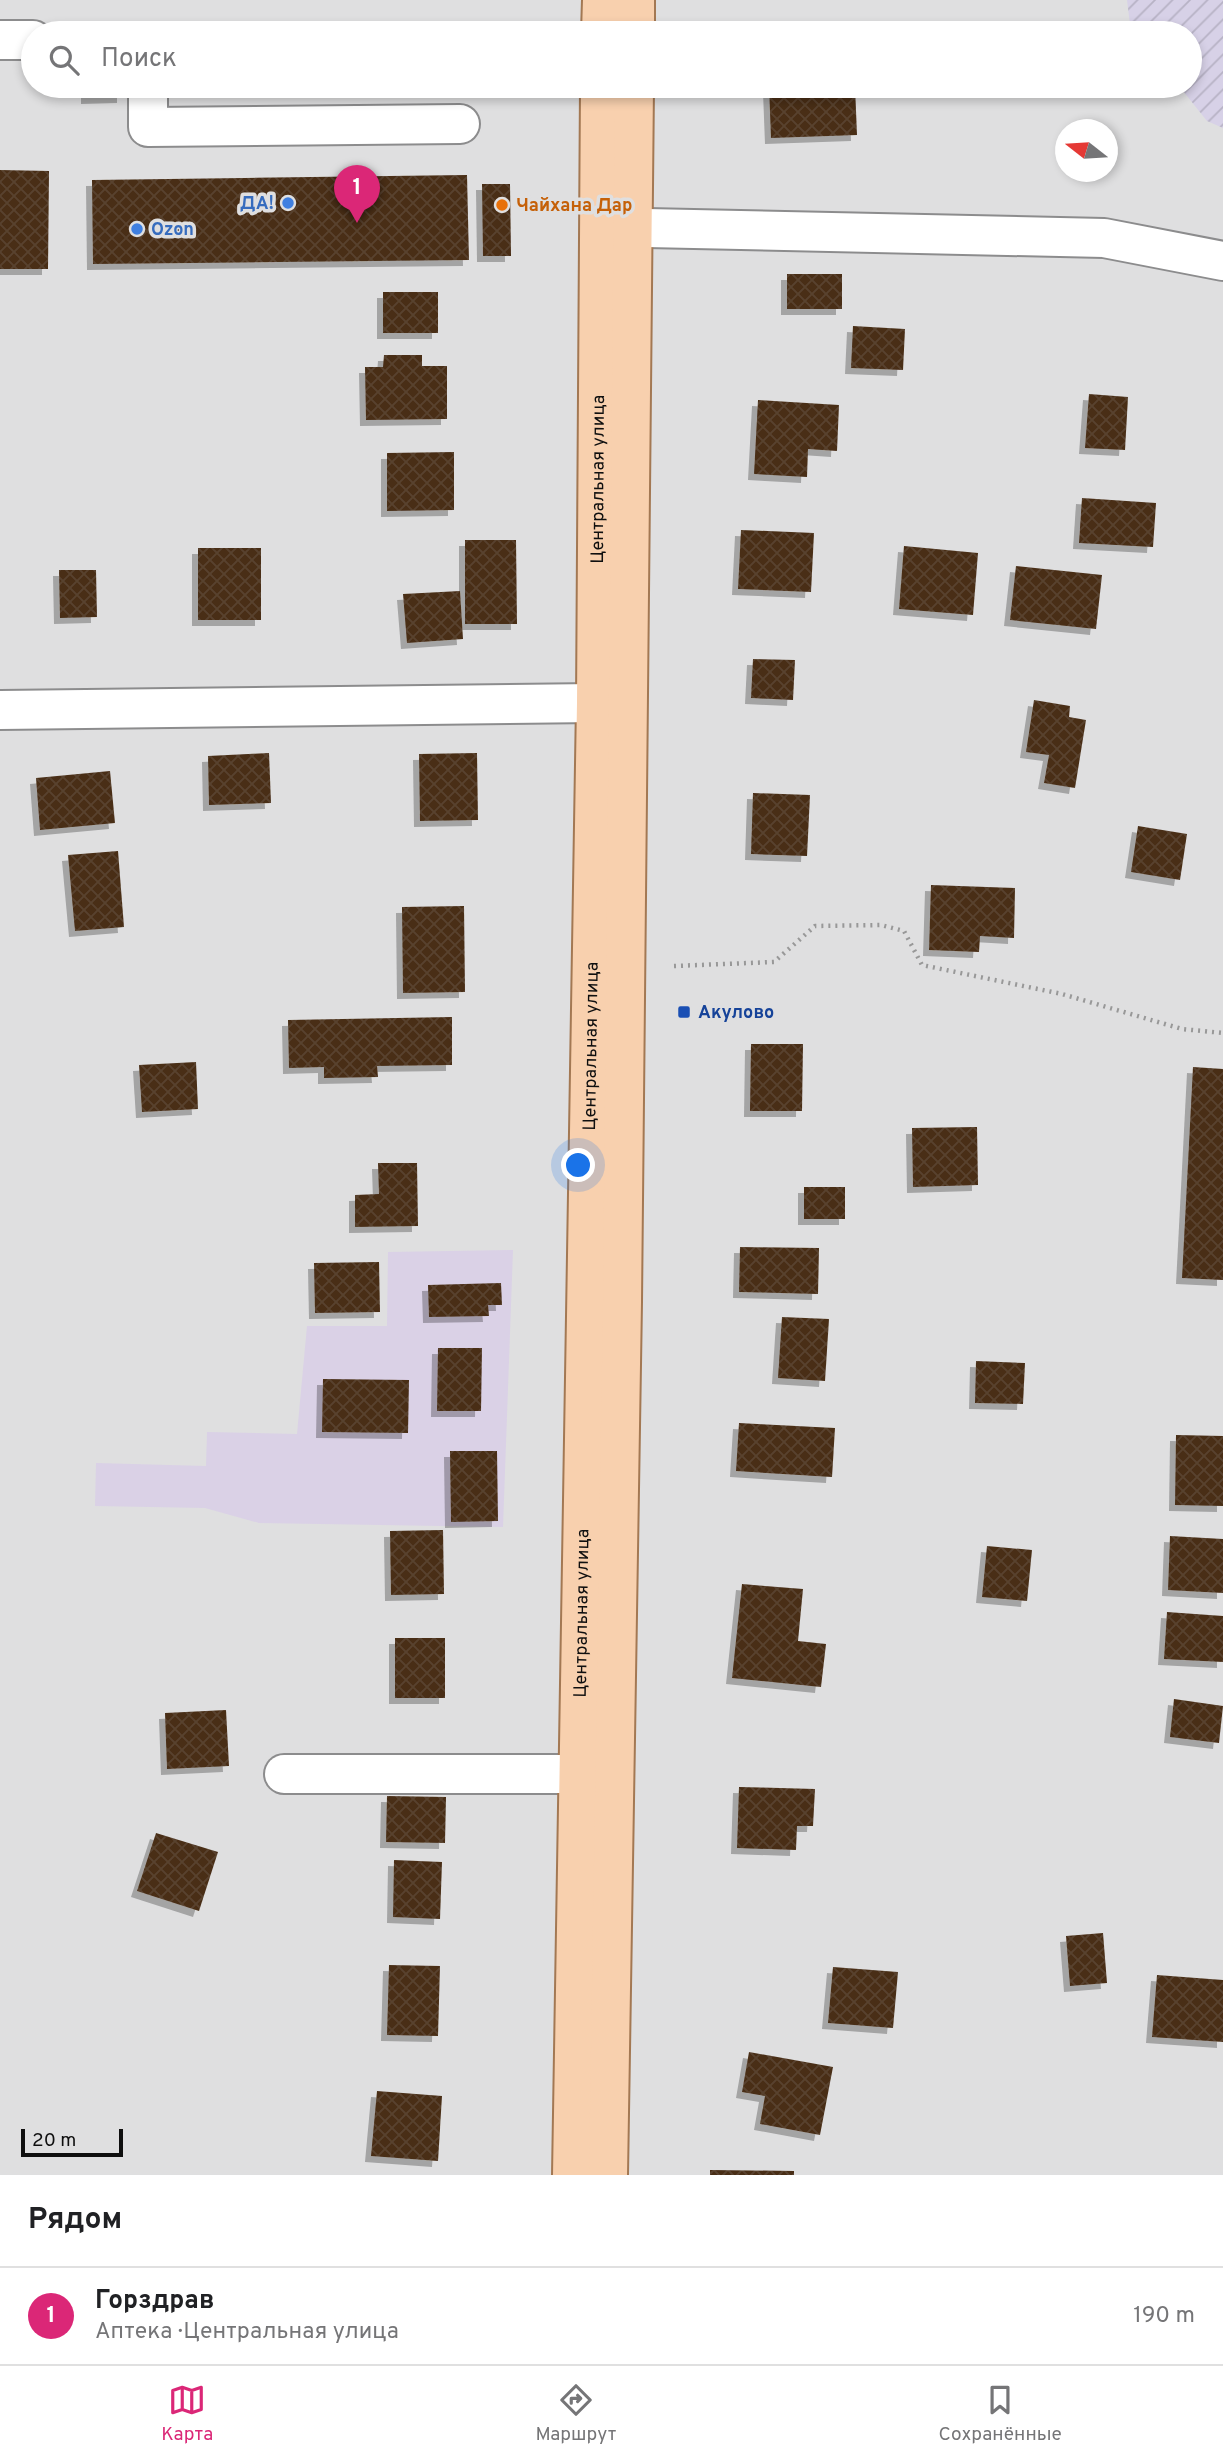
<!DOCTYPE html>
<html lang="ru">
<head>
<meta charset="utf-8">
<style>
	:root { --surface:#fff; --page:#f2f2f2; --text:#202124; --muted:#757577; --line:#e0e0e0; --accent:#db2777 }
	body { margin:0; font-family:Overpass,sans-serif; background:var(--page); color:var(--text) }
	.compass { position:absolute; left:1055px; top:119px; width:63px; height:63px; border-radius:50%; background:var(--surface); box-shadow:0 4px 10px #0003; rotate:287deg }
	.scale { position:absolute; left:21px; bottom:18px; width:102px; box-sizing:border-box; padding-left:7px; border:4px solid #0f0f0f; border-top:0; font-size:19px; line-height:24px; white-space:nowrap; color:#0f0f0f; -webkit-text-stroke:5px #dfdfe0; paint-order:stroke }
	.you { position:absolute; left:579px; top:1166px; width:24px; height:24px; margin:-18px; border:5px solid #fff; border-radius:50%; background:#1a73e8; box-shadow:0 0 0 10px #1a73e833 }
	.badge { display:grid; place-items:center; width:46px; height:46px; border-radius:50%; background:var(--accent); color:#fff; font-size:23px; font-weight:700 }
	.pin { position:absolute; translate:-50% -58px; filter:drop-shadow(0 2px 4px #0008) }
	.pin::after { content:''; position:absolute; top:37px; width:24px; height:21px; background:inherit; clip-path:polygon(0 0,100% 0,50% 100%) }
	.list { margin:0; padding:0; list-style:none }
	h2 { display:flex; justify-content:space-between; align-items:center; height:91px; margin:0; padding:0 28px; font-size:30px }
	h2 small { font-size:23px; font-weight:400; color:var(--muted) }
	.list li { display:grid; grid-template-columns:46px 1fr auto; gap:21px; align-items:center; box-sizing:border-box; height:98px; padding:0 28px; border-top:2px solid var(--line) }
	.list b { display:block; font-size:26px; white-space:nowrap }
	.list p { margin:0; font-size:23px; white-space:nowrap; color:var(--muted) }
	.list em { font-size:23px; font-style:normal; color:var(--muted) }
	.icon { flex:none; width:38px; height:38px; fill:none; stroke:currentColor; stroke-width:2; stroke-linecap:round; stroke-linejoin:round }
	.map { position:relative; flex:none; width:1223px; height:2175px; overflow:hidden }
	.search { position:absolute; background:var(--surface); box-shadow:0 4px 10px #0003; left:21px; right:21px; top:21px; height:77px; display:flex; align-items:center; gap:18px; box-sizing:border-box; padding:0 24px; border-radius:38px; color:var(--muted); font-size:26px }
	.sheet { height:189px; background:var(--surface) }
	nav { display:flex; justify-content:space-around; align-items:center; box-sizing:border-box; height:98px; border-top:2px solid var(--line); background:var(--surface); font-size:19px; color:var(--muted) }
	nav a { display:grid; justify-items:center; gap:4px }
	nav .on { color:var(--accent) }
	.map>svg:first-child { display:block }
</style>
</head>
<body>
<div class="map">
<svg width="1223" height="2175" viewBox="0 0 1223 2175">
	<defs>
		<pattern id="industrial-furrows" width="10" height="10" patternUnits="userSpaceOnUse" patternTransform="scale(1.75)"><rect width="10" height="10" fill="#d7d1e7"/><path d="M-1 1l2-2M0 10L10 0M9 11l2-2" fill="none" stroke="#b7b2c5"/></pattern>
		<pattern id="building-cross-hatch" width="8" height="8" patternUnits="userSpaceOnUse" patternTransform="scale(1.75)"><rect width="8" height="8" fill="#482e17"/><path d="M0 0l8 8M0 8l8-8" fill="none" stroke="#59432f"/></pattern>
		<filter id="shadow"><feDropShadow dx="-6" dy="6" stdDeviation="0" flood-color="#0004"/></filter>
	</defs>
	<rect width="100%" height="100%" fill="#dfdfe0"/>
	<polygon fill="#dad1e6" points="513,1250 503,1527 259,1523 205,1508 95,1506 96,1463 206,1466 207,1432 297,1434 307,1326 387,1326 388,1252"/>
	<polygon fill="url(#industrial-furrows)" points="1127,0 1223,0 1223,128 1207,121 1179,86 1190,86 1190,33 1137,33 1130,24"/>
	<g fill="url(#building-cross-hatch)" filter="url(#shadow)">
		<polygon points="87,86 123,86 123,97 87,98"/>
		<polygon points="769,86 855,86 857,135 771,138"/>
		<polygon points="0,170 49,171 48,269 0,269"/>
		<polygon points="467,175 469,260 93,264 92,180"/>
		<polygon points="482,184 510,184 511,256 483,256"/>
		<rect x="787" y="274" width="55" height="35"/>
		<rect x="383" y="292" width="55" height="41"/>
		<polygon points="853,326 905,329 903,370 851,368"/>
		<polygon points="384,355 422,355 422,366 447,366 447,419 366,420 365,367 383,367"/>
		<polygon points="1089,394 1128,397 1125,450 1085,448"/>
		<polygon points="758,400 839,405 837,451 808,449 807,477 754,474"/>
		<polygon points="454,452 454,510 387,511 387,453"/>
		<polygon points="1082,498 1156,503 1153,547 1079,543"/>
		<polygon points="741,530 814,533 811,592 738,589"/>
		<polygon points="465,540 516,540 517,624 465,624"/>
		<polygon points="904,546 978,553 973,615 899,609"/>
		<rect x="198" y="548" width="63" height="72"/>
		<polygon points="1016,566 1102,575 1096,629 1010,620"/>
		<polygon points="59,570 96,570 97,617 60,618"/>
		<polygon points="460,591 463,639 407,643 403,594"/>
		<polygon points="753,659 795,660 793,700 751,698"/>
		<polygon points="1034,700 1070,706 1069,717 1086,720 1075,788 1044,783 1049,755 1026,752"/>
		<polygon points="269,753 271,803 209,805 208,756"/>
		<polygon points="477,753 478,820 420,821 419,754"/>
		<polygon points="110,771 115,823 40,830 36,778"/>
		<polygon points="753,793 810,795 807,856 751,854"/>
		<polygon points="1138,826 1187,834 1180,880 1131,872"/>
		<polygon points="118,851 124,927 75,931 68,855"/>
		<polygon points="931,885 1015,888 1014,938 980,936 979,952 929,950"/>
		<polygon points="464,906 465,992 403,993 402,907"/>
		<polygon points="452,1017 452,1065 377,1066 378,1077 324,1078 324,1067 289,1068 288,1020"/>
		<polygon points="751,1044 803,1044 802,1111 750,1111"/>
		<polygon points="196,1062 198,1109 142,1112 139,1065"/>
		<polygon points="1193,1067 1223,1069 1223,1280 1182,1278"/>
		<polygon points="977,1127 978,1185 913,1187 912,1128"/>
		<polygon points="378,1163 417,1163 418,1226 355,1227 355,1195 379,1194"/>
		<rect x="804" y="1187" width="41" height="32"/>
		<polygon points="740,1247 819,1248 818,1294 739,1292"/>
		<polygon points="379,1262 380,1312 315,1313 314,1263"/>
		<polygon points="501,1283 502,1305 488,1305 489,1316 429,1317 428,1285"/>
		<polygon points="782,1317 829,1319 825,1381 778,1378"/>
		<polygon points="438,1348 482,1348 481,1411 437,1411"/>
		<polygon points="976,1361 1025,1363 1023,1404 975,1403"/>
		<polygon points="323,1379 409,1380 408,1433 322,1432"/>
		<polygon points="739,1423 835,1428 832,1477 736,1471"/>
		<polygon points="1176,1435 1223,1436 1223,1506 1175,1505"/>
		<polygon points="450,1451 497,1451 498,1521 451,1522"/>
		<polygon points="443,1530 444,1594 391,1595 390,1531"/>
		<polygon points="1170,1536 1223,1539 1223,1593 1168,1590"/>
		<polygon points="987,1546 1032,1550 1027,1601 982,1597"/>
		<polygon points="742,1584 803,1589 798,1641 826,1644 821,1687 732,1678"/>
		<polygon points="1167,1612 1223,1616 1223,1662 1164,1659"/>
		<rect x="395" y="1638" width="50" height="60"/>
		<polygon points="1174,1699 1223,1706 1219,1743 1170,1737"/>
		<polygon points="226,1710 229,1766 167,1769 165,1713"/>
		<polygon points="739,1787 815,1789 813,1826 797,1826 796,1850 737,1848"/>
		<polygon points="387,1796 446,1797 445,1843 386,1842"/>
		<polygon points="156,1833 218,1852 199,1911 137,1891"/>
		<polygon points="394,1860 442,1862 440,1919 393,1917"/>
		<polygon points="1103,1933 1107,1983 1070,1986 1066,1936"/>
		<polygon points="389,1965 440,1966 438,2036 387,2035"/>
		<polygon points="833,1967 898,1972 893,2028 828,2023"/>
		<polygon points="1157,1975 1223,1980 1223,2042 1152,2037"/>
		<polygon points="749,2052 833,2067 820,2135 760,2124 765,2096 742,2092"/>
		<polygon points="377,2091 442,2096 438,2161 371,2156"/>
		<polygon points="710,2170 794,2171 794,2175 710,2175"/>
	</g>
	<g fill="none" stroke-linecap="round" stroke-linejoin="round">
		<g stroke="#8c8c8d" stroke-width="42">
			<g id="minor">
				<polyline points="0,40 33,40"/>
				<polyline points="148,86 148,127 460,124"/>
				<polyline points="600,227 1104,238 1223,261"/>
				<polyline points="0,710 596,703"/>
				<polyline points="284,1774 578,1774"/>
			</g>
		</g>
		<g stroke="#a37853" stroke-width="42">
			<g id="major">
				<polyline points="601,33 602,0"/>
				<polyline points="635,33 635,0"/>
				<path id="s1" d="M 572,2175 L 596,703 L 600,86"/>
				<polyline points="608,2175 622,1302 634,86"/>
			</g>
		</g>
		<polyline stroke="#989898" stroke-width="4.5" stroke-dasharray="2 5" stroke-linecap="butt" points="674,966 774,962 815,926 881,925 904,931 922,965 1062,994 1182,1029 1223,1033"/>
		<use href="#minor" stroke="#fff" stroke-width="38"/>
		<use href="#major" stroke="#f8d0ae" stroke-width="38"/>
	</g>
	<g fill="#3f7fe0" stroke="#dfdfe0" stroke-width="2.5">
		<circle cx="288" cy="203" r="7"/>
		<circle cx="137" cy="229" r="7"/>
	</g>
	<circle fill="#e8710a" stroke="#dfdfe0" stroke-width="2.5" cx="502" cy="205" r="7"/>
	<rect fill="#1a4fb4" stroke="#dfdfe0" stroke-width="2.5" x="677" y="1005" width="14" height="14" rx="3.5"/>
	<g text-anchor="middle" stroke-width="7" stroke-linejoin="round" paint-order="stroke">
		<g font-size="18" font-weight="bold" fill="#366cbe" stroke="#dfdfe0" text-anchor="end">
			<text x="274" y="209">ДА!</text>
			<text x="151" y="235" text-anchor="start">Ozon</text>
		</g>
		<g font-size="18" font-weight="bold" fill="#c56008" stroke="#dfdfe0" text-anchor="start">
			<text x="516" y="211">Чайхана Дар</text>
		</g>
		<g font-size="18" fill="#0f0f0f" stroke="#dfdfe0">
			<text dy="6" stroke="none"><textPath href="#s1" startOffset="1696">Центральная улица</textPath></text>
			<text dy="6" stroke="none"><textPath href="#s1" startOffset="1129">Центральная улица</textPath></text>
			<text dy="6" stroke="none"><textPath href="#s1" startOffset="562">Центральная улица</textPath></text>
		</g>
		<g font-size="18" font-weight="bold" fill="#164399" stroke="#dfdfe0" text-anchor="start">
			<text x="698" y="1018">Акулово</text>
		</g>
	</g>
</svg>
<svg class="compass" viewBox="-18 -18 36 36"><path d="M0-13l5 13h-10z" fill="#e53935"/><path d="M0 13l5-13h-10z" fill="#757577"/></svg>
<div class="scale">20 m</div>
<div class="you"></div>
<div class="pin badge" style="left:357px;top:223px">1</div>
<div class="search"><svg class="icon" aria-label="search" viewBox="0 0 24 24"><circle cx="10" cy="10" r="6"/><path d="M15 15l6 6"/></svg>Поиск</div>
</div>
<section class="sheet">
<h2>Рядом<small></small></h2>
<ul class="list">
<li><span class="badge">1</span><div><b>Горздрав</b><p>Аптека · Центральная улица</p></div><em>190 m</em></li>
</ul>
</section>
<nav>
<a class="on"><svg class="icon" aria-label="map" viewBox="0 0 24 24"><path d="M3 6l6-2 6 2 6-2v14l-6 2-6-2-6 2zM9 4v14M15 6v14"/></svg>Карта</a>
<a><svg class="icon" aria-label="directions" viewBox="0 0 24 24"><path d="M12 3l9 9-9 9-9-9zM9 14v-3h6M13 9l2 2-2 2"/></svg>Маршрут</a>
<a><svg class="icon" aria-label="saved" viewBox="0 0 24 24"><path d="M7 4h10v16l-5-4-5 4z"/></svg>Сохранённые</a>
</nav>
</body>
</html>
